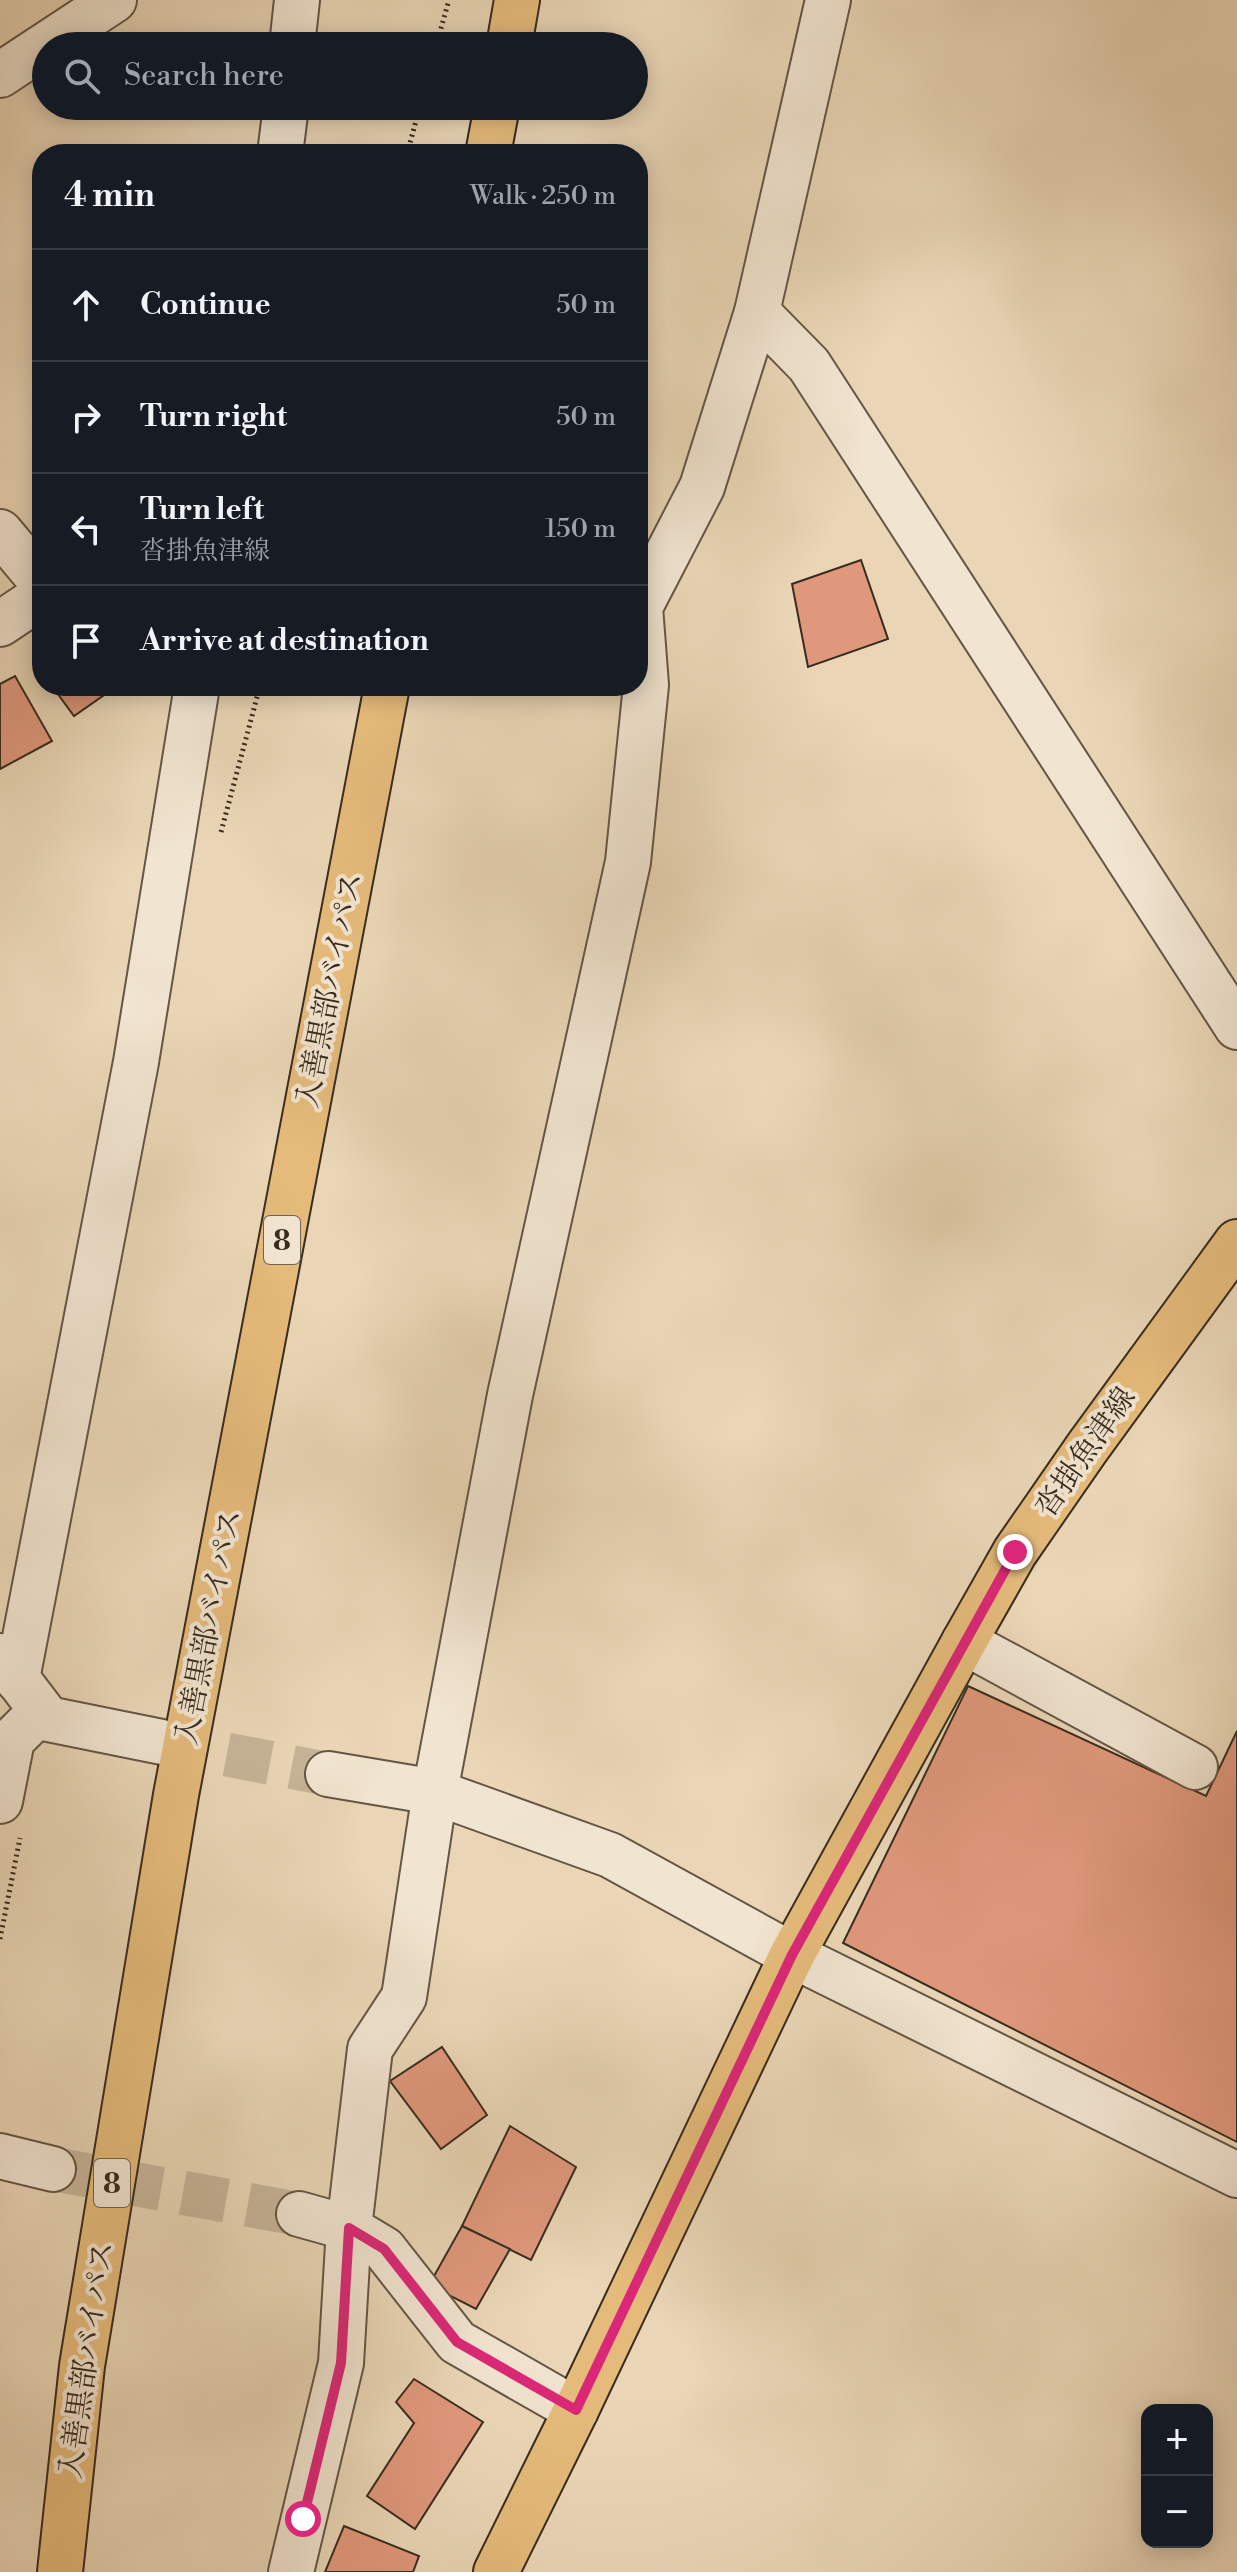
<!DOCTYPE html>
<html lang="en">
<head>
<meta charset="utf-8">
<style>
	:root { --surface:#171b24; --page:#20242c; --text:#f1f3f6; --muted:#9ea1a6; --line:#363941 }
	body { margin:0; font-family:"Libre Bodoni","Noto Serif JP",serif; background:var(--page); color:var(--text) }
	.controls { position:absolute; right:24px; bottom:24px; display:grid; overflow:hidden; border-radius:16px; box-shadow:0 4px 20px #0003 }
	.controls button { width:72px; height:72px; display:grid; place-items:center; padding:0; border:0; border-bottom:2px solid var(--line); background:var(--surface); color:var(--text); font:40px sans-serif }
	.stop { position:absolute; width:24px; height:24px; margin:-18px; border:6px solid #db2777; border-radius:50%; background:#fff }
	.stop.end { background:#db2777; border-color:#fff; box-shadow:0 2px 8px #0008 }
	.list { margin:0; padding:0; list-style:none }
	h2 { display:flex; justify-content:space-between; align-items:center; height:104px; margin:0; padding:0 32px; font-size:34px }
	h2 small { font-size:26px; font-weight:400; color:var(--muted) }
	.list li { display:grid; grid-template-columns:52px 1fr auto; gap:24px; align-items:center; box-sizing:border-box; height:112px; padding:0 32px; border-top:2px solid var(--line) }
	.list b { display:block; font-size:30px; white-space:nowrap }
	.list p { margin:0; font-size:26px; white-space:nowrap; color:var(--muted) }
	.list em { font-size:26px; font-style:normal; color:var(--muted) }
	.icon { flex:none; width:44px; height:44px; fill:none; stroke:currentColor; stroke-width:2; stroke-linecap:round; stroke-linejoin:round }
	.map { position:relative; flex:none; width:1237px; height:2572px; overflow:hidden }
	.search { position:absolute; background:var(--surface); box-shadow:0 4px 20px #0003; left:32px; top:32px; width:616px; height:88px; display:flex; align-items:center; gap:20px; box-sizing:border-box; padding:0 28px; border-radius:44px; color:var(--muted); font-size:30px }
	.panel { position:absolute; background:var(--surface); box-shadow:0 4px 20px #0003; left:32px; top:144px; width:616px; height:552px; border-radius:32px }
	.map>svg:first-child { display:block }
</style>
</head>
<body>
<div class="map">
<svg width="1237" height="2572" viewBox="0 0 1237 2572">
	<rect width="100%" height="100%" fill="#ead6b6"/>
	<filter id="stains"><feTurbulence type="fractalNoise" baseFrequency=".0025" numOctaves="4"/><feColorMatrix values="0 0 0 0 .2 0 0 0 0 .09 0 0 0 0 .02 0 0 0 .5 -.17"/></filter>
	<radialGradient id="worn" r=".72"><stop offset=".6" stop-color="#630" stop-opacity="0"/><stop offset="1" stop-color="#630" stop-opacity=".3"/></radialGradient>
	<g fill="#e0987c" stroke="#382c1f" stroke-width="2">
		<polygon points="861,560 888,639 808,667 792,584"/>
		<polygon points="15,676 52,741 0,769 0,684"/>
		<polygon points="52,686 117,686 74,716"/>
		<polygon points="968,1686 1206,1796 1237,1731 1237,2142 843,1943"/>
		<polygon points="442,2047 487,2115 441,2149 390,2081"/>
		<polygon points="510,2126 576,2167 531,2260 462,2226"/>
		<polygon points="462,2226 510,2249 476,2309 429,2285"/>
		<polygon points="414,2379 483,2422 415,2529 367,2496 414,2423 396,2402"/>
		<polygon points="344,2526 419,2556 413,2572 325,2572"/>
	</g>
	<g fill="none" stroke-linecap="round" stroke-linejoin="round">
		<g stroke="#c6b498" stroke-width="44" stroke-dasharray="44 22" stroke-linecap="butt">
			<polyline points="162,1742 328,1774"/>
			<polyline points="53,2169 299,2214"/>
		</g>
		<g stroke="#645645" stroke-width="48">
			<g id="minor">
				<polyline points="292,46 297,0"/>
				<polyline points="0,75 114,0"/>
				<polyline points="280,154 286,106"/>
				<polyline points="757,312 809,365 1237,1027"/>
				<polyline points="0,532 42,582"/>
				<polyline points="0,624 42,596"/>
				<polyline points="964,1642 1195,1767"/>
				<polyline points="0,1656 48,1719 162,1742"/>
				<polyline points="17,1679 136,1062 197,686"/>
				<polyline points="328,1774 435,1792 610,1855 792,1955 1237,2175"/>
				<polyline points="0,1801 12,1740 41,1711"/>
				<polyline points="0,2156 53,2169"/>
				<polyline points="299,2214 349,2228 384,2249 457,2342 576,2410"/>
				<polyline points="291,2572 341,2363 349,2228 370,2049 404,1997 435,1792 510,1395 628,862 646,685 640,607 702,487 757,312 828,0"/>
			</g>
		</g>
		<g stroke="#382c1f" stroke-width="48">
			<polyline id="major" points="496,2572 576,2410 792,1955 964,1642 1015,1552 1087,1448 1237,1242"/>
		</g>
		<g stroke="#382c1f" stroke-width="48">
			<g id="highway">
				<polyline points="509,46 517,0"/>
				<polyline points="488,154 497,106"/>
				<polyline points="60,2572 82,2366 176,1795 387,686"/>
			</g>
		</g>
		<g stroke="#382c1f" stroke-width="5" stroke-dasharray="2 4" stroke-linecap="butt">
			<polyline points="436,46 449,0"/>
			<polyline points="407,154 420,106"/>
			<polyline points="221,832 260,686"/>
			<polyline points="0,1939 20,1838"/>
		</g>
		<use href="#minor" stroke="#f1e4d0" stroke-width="44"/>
		<use href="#major" stroke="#e5bb7b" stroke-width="44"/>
		<use href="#highway" stroke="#e5bb7b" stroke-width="44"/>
	</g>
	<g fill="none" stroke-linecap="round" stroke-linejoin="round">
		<polyline stroke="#db2777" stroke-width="10" points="303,2519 341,2363 349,2228 384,2249 457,2342 576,2410 792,1955 1015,1552"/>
	</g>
	<g text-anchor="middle" stroke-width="8" stroke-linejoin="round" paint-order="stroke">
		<g fill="#f1e4d0" stroke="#706354" stroke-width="2">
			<rect x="264" y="1216" width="36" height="48" rx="6"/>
			<rect x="94" y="2159" width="36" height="48" rx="6"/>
		</g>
		<g font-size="28" font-weight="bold" fill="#382c1f">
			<text x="282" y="1250">8</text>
			<text x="112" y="2193">8</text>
		</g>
		<g font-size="30" fill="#382c1f" stroke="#f1e4d0">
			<text transform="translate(329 990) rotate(-79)" y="10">入善黒部バイパス</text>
			<text transform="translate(1085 1452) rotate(-55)" y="10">沓掛魚津線</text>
			<text transform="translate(208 1627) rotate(-79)" y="10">入善黒部バイパス</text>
			<text transform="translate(86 2360) rotate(-82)" y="10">入善黒部バイパス</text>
		</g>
	</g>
	<rect width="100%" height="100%" filter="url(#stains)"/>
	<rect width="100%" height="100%" fill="url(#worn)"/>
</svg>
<div class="controls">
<button>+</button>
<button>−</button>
</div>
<div class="stop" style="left:303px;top:2519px"></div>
<div class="stop end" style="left:1015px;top:1552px"></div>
<div class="search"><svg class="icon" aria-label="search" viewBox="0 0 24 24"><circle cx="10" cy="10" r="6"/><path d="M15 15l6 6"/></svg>Search here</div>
<section class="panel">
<h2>4 min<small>Walk · 250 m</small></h2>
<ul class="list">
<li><svg class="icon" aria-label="ahead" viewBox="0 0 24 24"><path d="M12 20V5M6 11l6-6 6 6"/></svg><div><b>Continue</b></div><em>50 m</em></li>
<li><svg class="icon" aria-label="right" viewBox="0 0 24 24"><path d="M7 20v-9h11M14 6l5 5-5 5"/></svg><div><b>Turn right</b></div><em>50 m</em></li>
<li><svg class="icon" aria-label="left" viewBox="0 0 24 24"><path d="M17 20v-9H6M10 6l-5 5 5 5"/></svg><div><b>Turn left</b><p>沓掛魚津線</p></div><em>150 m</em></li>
<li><svg class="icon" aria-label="arrive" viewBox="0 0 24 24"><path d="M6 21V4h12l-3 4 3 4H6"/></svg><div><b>Arrive at destination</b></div></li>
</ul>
</section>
</div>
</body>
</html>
